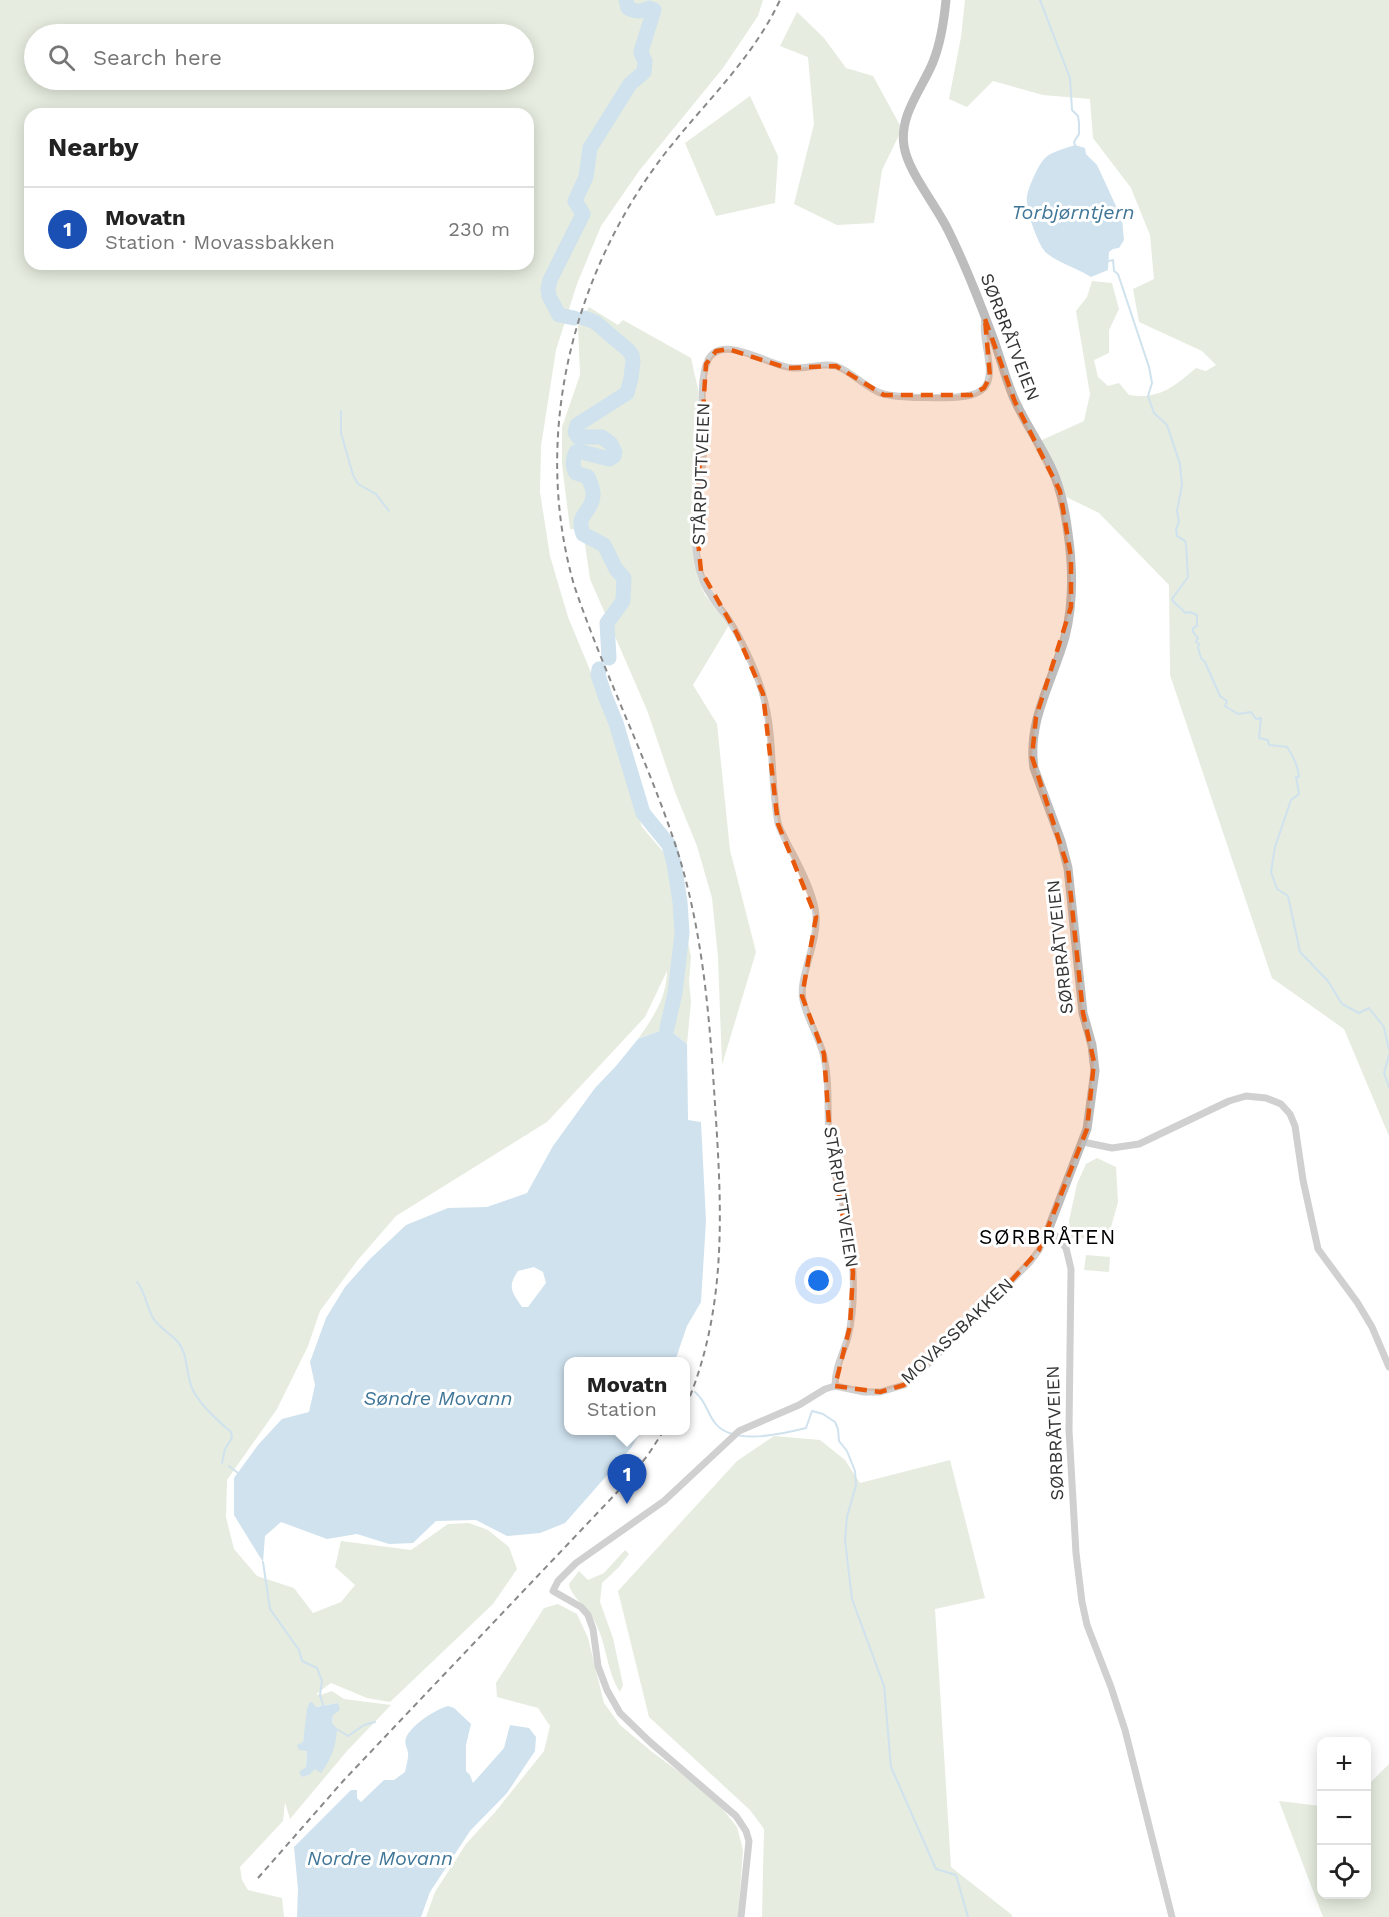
<!DOCTYPE html>
<html lang="en">
<head>
<meta charset="utf-8">
<style>
	:root { --surface:#fff; --page:#f6f6f6; --text:#222; --muted:#767676; --line:#e0e0e0; --accent:#1a73e8 }
	body { margin:0; font-family:"Work Sans",sans-serif; background:var(--page); color:var(--text) }
	.controls { position:absolute; right:18px; bottom:18px; display:grid; overflow:hidden; border-radius:12px; box-shadow:0 3px 15px #0003 }
	.controls button { width:54px; height:54px; display:grid; place-items:center; padding:0; border:0; border-bottom:2px solid var(--line); background:var(--surface); color:var(--text); font:30px sans-serif }
	.you { position:absolute; left:819px; top:1281px; width:21px; height:21px; margin:-15px; border:4px solid #fff; border-radius:50%; background:#1a73e8; box-shadow:0 0 0 9px #1a73e833 }
	.badge { display:grid; place-items:center; width:39px; height:39px; border-radius:50%; background:var(--accent); color:#fff; font-size:20px; font-weight:700 }
	.pin { position:absolute; translate:-50% -50px; filter:drop-shadow(0 2px 3px #0008) }
	.pin::after { content:''; position:absolute; top:32px; width:21px; height:18px; background:inherit; clip-path:polygon(0 0,100% 0,50% 100%) }
	.popup { position:absolute; left:564px; top:1357px; width:126px; height:78px; box-sizing:border-box; display:grid; place-content:center; border-radius:12px; background:var(--surface); filter:drop-shadow(0 2px 4px #0005); font-size:20px; white-space:nowrap; color:var(--muted) }
	.popup b { font-size:22px; color:var(--text) }
	.popup::after { content:''; position:absolute; left:50%; top:100%; margin-left:-12px; border:12px solid transparent; border-top-color:var(--surface) }
	.list { margin:0; padding:0; list-style:none }
	h2 { display:flex; justify-content:space-between; align-items:center; height:78px; margin:0; padding:0 24px; font-size:26px }
	h2 small { font-size:20px; font-weight:400; color:var(--muted) }
	.list li { display:grid; grid-template-columns:39px 1fr auto; gap:18px; align-items:center; box-sizing:border-box; height:84px; padding:0 24px; border-top:2px solid var(--line) }
	.list b { display:block; font-size:22px; white-space:nowrap }
	.list p { margin:0; font-size:20px; white-space:nowrap; color:var(--muted) }
	.list em { font-size:20px; font-style:normal; color:var(--muted) }
	.icon { flex:none; width:33px; height:33px; fill:none; stroke:currentColor; stroke-width:2; stroke-linecap:round; stroke-linejoin:round }
	.map { position:relative; flex:none; width:1389px; height:1917px; overflow:hidden }
	.search { position:absolute; background:var(--surface); box-shadow:0 3px 15px #0003; left:24px; top:24px; width:510px; height:66px; display:flex; align-items:center; gap:15px; box-sizing:border-box; padding:0 21px; border-radius:33px; color:var(--muted); font-size:22px }
	.panel { position:absolute; background:var(--surface); box-shadow:0 3px 15px #0003; left:24px; top:108px; width:510px; height:162px; border-radius:18px }
	.map>svg:first-child { display:block }
</style>
</head>
<body>
<div class="map">
<svg width="1389" height="1917" viewBox="0 0 1389 1917">
	<rect width="100%" height="100%" fill="#fff"/>
	<g fill="#e6ecdf" fill-rule="evenodd">
		<path d="M 0,0 L 763,0 L 758,16 L 723,68 L 639,171 L 601,226 L 577,284 L 556,350 L 541,446 L 540,492 L 550,556 L 568,617 L 606,709 L 642,827 L 665,854 L 678,899 L 677,912 L 680,902 L 691,957 L 689,981 L 691,1002 L 687,1044 L 667,1028 L 638,1039 C 653,1018 667,997 667,971 L 645,1017 L 547,1122 L 396,1216 L 357,1261 L 320,1311 L 308,1346 L 277,1409 L 227,1480 L 226,1517 L 234,1549 L 257,1576 L 294,1588 L 313,1613 L 341,1602 L 355,1585 L 335,1567 L 341,1541 L 411,1550 L 448,1524 L 469,1523 L 488,1530 L 509,1547 L 517,1569 L 493,1604 L 390,1702 L 367,1698 L 331,1683 L 316,1694 L 320,1695 L 332,1691 L 344,1699 L 391,1705 L 347,1751 L 290,1819 L 285,1802 L 283,1821 L 240,1867 L 242,1880 L 248,1890 L 282,1898 L 284,1917 L 0,1917 ZM 34,34 L 524,34 L 524,80 L 34,80 ZM 30,114 L 528,114 L 528,264 L 30,264 ZM 338,1703 L 333,1715 L 332,1723 L 309,1775 L 302,1777 L 306,1767 L 307,1751 L 303,1742 L 308,1713 L 315,1707 Z"/>
		<path d="M 965,0 L 1389,0 L 1389,1136 L 1344,1029 L 1272,978 L 1170,675 L 1169,585 L 1099,513 L 1058,493 L 1033,444 L 1084,421 L 1090,394 L 1076,311 L 1087,297 L 1092,281 L 1112,283 L 1119,309 L 1109,330 L 1109,353 L 1094,360 L 1098,377 L 1108,386 L 1119,383 L 1129,395 C 1159,400 1175,386 1196,368 L 1206,371 L 1216,365 L 1202,351 L 1139,322 L 1133,289 L 1154,279 L 1150,235 L 1131,188 L 1093,138 L 1090,99 L 1043,95 L 993,81 L 967,107 L 949,99 L 961,37 Z"/>
		<polygon points="797,12 824,38 846,68 873,76 902,129 882,170 874,223 837,225 794,204 814,124 808,57 780,46"/>
		<polygon points="750,96 778,156 775,203 716,216 685,143"/>
		<polygon points="589,307 618,325 623,320 691,358 698,389 701,455 694,521 697,575 705,595 729,625 693,685 717,724 730,850 756,952 722,1065 718,957 712,898 697,846 675,792 647,710 590,579 583,530 570,529 562,464 562,427 580,375 578,326"/>
		<polygon points="1097,1158 1116,1167 1118,1202 1108,1238 1071,1238 1069,1221 1077,1184 1086,1164"/>
		<polygon points="1086,1255 1110,1257 1109,1272 1084,1270"/>
		<polygon points="774,1436 820,1440 845,1460 860,1483 950,1460 985,1598 935,1609 951,1867 1012,1915 1012,1917 762,1917 764,1829 750,1810 649,1717 618,1591 737,1461"/>
		<path d="M 625,1550 L 629,1554 L 618,1568 L 602,1583 L 600,1602 L 613,1638 L 623,1685 L 620,1692 C 606,1670 607,1644 595,1622 C 589,1610 570,1595 569,1584 L 579,1571 L 588,1580 L 604,1573 Z"/>
		<polygon points="558,1604 577,1614 588,1638 604,1703 620,1725 651,1751 702,1789 721,1807 737,1827 743,1850 738,1917 426,1917 435,1892 466,1844 496,1811 544,1751 550,1726 538,1708 497,1697 496,1683 544,1608"/>
		<polygon points="1389,1764 1389,1917 1323,1917 1279,1801 1321,1806 1322,1894 1366,1894 1367,1786"/>
	</g>
	<g fill="#cfe2ee" fill-rule="evenodd">
		<path d="M 1075,145 L 1085,148 L 1086,154 L 1097,165 L 1122,219 L 1124,240 L 1119,248 L 1113,249 L 1109,252 L 1108,270 L 1091,277 C 1078,268 1051,261 1043,249 C 1036,238 1025,208 1027,196 C 1029,186 1038,165 1045,158 C 1051,152 1066,148 1075,145 Z"/>
		<path d="M 667,1028 L 687,1044 L 688,1120 L 701,1122 L 706,1221 L 701,1302 L 687,1326 L 675,1361 L 568,1362 L 568,1430 L 641,1431 L 631,1448 L 565,1523 L 540,1533 L 507,1536 L 476,1520 L 436,1521 L 413,1543 L 389,1544 L 357,1534 L 327,1539 L 281,1522 L 265,1536 L 263,1562 L 234,1515 L 234,1478 L 258,1445 L 282,1419 L 309,1412 L 315,1385 L 310,1362 L 326,1318 L 345,1287 L 370,1259 L 406,1225 L 448,1208 L 487,1207 L 527,1193 L 553,1146 L 595,1088 L 616,1066 L 638,1039 ZM 534,1267 L 543,1272 L 546,1283 L 528,1307 L 522,1307 C 512,1292 507,1287 518,1271 Z"/>
		<path d="M 310,1702 L 312,1702 L 316,1707 L 338,1703 L 340,1710 L 333,1715 L 332,1723 L 337,1729 C 336,1747 331,1759 321,1773 L 315,1769 L 309,1775 L 302,1777 L 299,1772 L 306,1767 L 307,1751 L 299,1750 L 297,1745 L 303,1742 L 307,1709 Z"/>
		<path d="M 448,1706 L 454,1708 L 471,1724 L 466,1745 L 466,1771 L 470,1775 L 473,1783 L 504,1748 L 510,1725 L 529,1728 L 536,1737 L 535,1751 L 507,1793 L 470,1831 L 430,1892 L 421,1917 L 297,1917 L 298,1889 L 294,1847 L 351,1790 L 357,1790 L 357,1798 L 361,1802 L 384,1780 L 394,1780 L 405,1772 C 406,1766 409,1758 408,1752 C 407,1747 404,1744 406,1738 C 411,1725 436,1709 448,1706 Z"/>
	</g>
	<g fill="none" stroke-linecap="round" stroke-linejoin="round">
		<g stroke="#cfe2ee" stroke-width="2">
			<polyline points="1040,0 1070,78 1072,110 1078,116 1079,123 1079,134 1074,142 1075,145"/>
			<path d="M 1109,261 L 1113,260 L 1114,271 L 1118,274 L 1149,367 L 1152,383 L 1148,396 L 1154,413 L 1167,425 L 1180,464 L 1182,485 L 1177,511 L 1179,522 L 1176,529 L 1177,536 C 1179,538 1183,539 1185,541 C 1187,543 1187,570 1188,577 L 1172,599 C 1175,606 1182,607 1185,613 L 1190,612 L 1197,615 L 1197,626 L 1193,628 L 1193,632 L 1198,638 L 1196,642 L 1199,644 L 1198,648 L 1201,658 L 1205,662 L 1220,696 L 1227,701 L 1225,706 L 1238,714 L 1251,712 L 1256,719 L 1261,718 L 1259,738 L 1268,740 L 1269,745 L 1287,747 C 1294,757 1298,765 1299,777 L 1296,777 L 1299,794 L 1291,800 L 1275,847 L 1271,872 L 1277,889 L 1288,896 L 1300,952 L 1328,981 L 1342,1004 L 1359,1013 L 1369,1008 L 1384,1027 L 1389,1050"/>
			<polyline points="341,411 341,433 353,475 358,484 376,494 389,511"/>
			<polyline points="1389,1055 1384,1073 1389,1087"/>
			<path d="M 137,1282 C 145,1292 146,1304 152,1316 C 157,1327 170,1333 178,1342 C 187,1353 186,1369 190,1382 C 194,1400 217,1420 231,1432 L 232,1438 L 225,1449 L 222,1463"/>
			<path d="M 695,1392 C 706,1401 707,1413 715,1423 C 733,1446 782,1434 806,1428 L 812,1411 L 823,1414 L 835,1422 L 838,1429 L 839,1441 L 847,1451 L 855,1471 L 856,1485 L 847,1517 L 845,1540 L 852,1599 L 884,1686 L 891,1767 L 936,1869 L 956,1875 L 968,1917"/>
			<polyline points="229,1466 238,1473"/>
			<polyline points="263,1562 270,1609 299,1650 302,1661 317,1668 322,1681 320,1695 324,1708"/>
			<polyline points="335,1728 348,1736 364,1725 375,1722"/>
		</g>
		<g stroke="#cfe2ee" stroke-width="15">
			<path d="M 574,318 L 559,315 L 549,296 L 548,289 L 550,280 L 583,214 L 575,201 L 586,177 L 590,148 L 630,84 L 644,72 L 645,61 L 641,53 L 642,48 L 654,10 L 649,8 C 640,12 636,12 628,8 L 626,0"/>
			<path d="M 584,318 L 595,322 L 628,350 L 632,355 L 633,361 L 631,378 L 627,393 L 577,425 L 575,432 L 578,437 L 602,437 L 611,444 L 615,452 L 614,456 L 609,459 L 578,451 L 576,452 C 573,459 572,467 576,473 L 588,477"/>
			<path d="M 588,477 C 590,483 594,489 593,496 C 592,513 575,514 583,534 L 604,545 L 616,569 L 624,578 L 623,601 L 607,623 L 609,658"/>
			<polyline points="599,669 598,675 605,696 616,723 643,813 669,845 674,863 680,902 682,933 675,993 667,1028"/>
		</g>
		<g stroke="#d0d0d0" stroke-width="7">
			<polyline points="1083,1142 1112,1148 1139,1144 1229,1101 1246,1096 1266,1098 1281,1104 1290,1114 1295,1126 1303,1180 1318,1249 1357,1302 1372,1327 1389,1367"/>
			<path d="M 835,1386 C 835,1368 843,1354 848,1337 C 853,1317 854,1294 853,1273 C 852,1252 850,1229 844,1209 C 838,1188 833,1168 830,1146 C 826,1116 831,1083 823,1053 C 818,1035 807,1019 803,1000 C 798,978 818,944 816,916 C 815,896 797,861 787,843 C 784,836 780,830 778,823 C 770,781 775,737 763,695 C 757,672 740,636 727,617 C 718,606 709,595 703,581 C 688,543 700,499 703,460 C 705,434 697,383 708,360 C 722,332 770,367 793,368 C 807,369 823,362 836,366 C 849,370 864,386 878,392 C 892,399 955,399 971,395 C 975,394 981,391 984,388 C 998,373 980,339 985,319"/>
			<polyline points="741,1917 749,1841 746,1831 736,1816 650,1742 620,1713 607,1690 598,1666 593,1629 588,1615 581,1607 553,1591 558,1581 576,1563 664,1501 739,1431 799,1405 825,1389 835,1386 864,1392 880,1392 904,1385 929,1363 1030,1262 1039,1250 1049,1228 1066,1248 1071,1269 1069,1430 1076,1553 1082,1602 1087,1625 1111,1687 1125,1730 1172,1917"/>
		</g>
		<path stroke="#bdbdbd" stroke-width="9" d="M 946,0 C 944,21 941,42 933,62 C 922,89 899,115 904,146 C 908,172 936,205 948,230 C 965,264 979,300 992,335 C 999,353 1004,373 1011,391 C 1021,418 1039,441 1051,467 C 1061,488 1065,510 1068,533 C 1073,568 1074,602 1065,637 C 1053,681 1027,720 1034,768 L 1061,841 L 1068,868 L 1083,1013 L 1092,1045 L 1095,1071 L 1087,1129 L 1049,1228"/>
		<g stroke="#888" stroke-width="2" stroke-dasharray="6 4.5" stroke-linecap="butt">
			<path d="M 686,1406 C 730,1303 721,1197 714,1089 C 709,1010 702,932 679,856 C 650,764 605,677 574,585 C 532,438 571,277 663,156 C 703,104 752,60 780,0"/>
			<polyline points="258,1878 344,1780 623,1486 648,1455 664,1430"/>
		</g>
	</g>
	<path fill="#e8590c" fill-opacity="0.2" stroke="#e8590c" stroke-width="4.5" stroke-dasharray="12 8" stroke-linejoin="round" d="M 985,319 L 1015,402 L 1060,491 L 1071,557 L 1071,607 L 1036,717 L 1032,757 L 1068,868 L 1083,1013 L 1094,1062 L 1087,1129 L 1039,1250 L 1003,1290 L 904,1385 L 880,1392 L 835,1386 L 850,1326 L 853,1272 L 831,1152 L 824,1054 L 802,996 L 816,917 L 778,824 L 763,694 L 737,634 L 701,571 L 696,521 L 706,364 L 716,351 L 728,349 L 787,368 L 836,366 L 884,395 L 971,395 L 984,388 L 990,377 Z"/>
	<g text-anchor="middle" stroke-width="6" stroke-linejoin="round" paint-order="stroke">
		<g font-size="18" fill="#333" stroke="#fff">
			<text transform="translate(1010 337) rotate(69)" y="6">SØRBRÅTVEIEN</text>
			<text transform="translate(701 474) rotate(-88)" y="6">STÅRPUTTVEIEN</text>
			<text transform="translate(1060 947) rotate(-96)" y="6">SØRBRÅTVEIEN</text>
			<text transform="translate(841 1197) rotate(81)" y="6">STÅRPUTTVEIEN</text>
			<text transform="translate(957 1331) rotate(-43)" y="6">MOVASSBAKKEN</text>
			<text transform="translate(1055 1433) rotate(-92)" y="6">SØRBRÅTVEIEN</text>
		</g>
		<g font-size="20" font-style="italic" fill="#3f7597" stroke="#fff">
			<text x="1073" y="219">Torbjørntjern</text>
			<text x="438" y="1405">Søndre Movann</text>
			<text x="380" y="1865">Nordre Movann</text>
		</g>
		<g font-size="21" letter-spacing="1.5" fill="#000" stroke="#fff">
			<text x="1048" y="1244">SØRBRÅTEN</text>
		</g>
	</g>
</svg>
<div class="controls">
<button>+</button>
<button>−</button>
<button><svg class="icon" aria-label="locate" viewBox="0 0 24 24"><circle cx="12" cy="12" r="6"/><path d="M12 2v4M12 18v4M2 12h4M18 12h4"/></svg></button>
</div>
<div class="you"></div>
<div class="pin badge" style="left:627px;top:1504px;background:#1a4fb4">1</div>
<div class="popup"><b>Movatn</b>Station</div>
<div class="search"><svg class="icon" aria-label="search" viewBox="0 0 24 24"><circle cx="10" cy="10" r="6"/><path d="M15 15l6 6"/></svg>Search here</div>
<section class="panel">
<h2>Nearby<small></small></h2>
<ul class="list">
<li><span class="badge" style="background:#1a4fb4">1</span><div><b>Movatn</b><p>Station · Movassbakken</p></div><em>230 m</em></li>
</ul>
</section>
</div>
</body>
</html>
